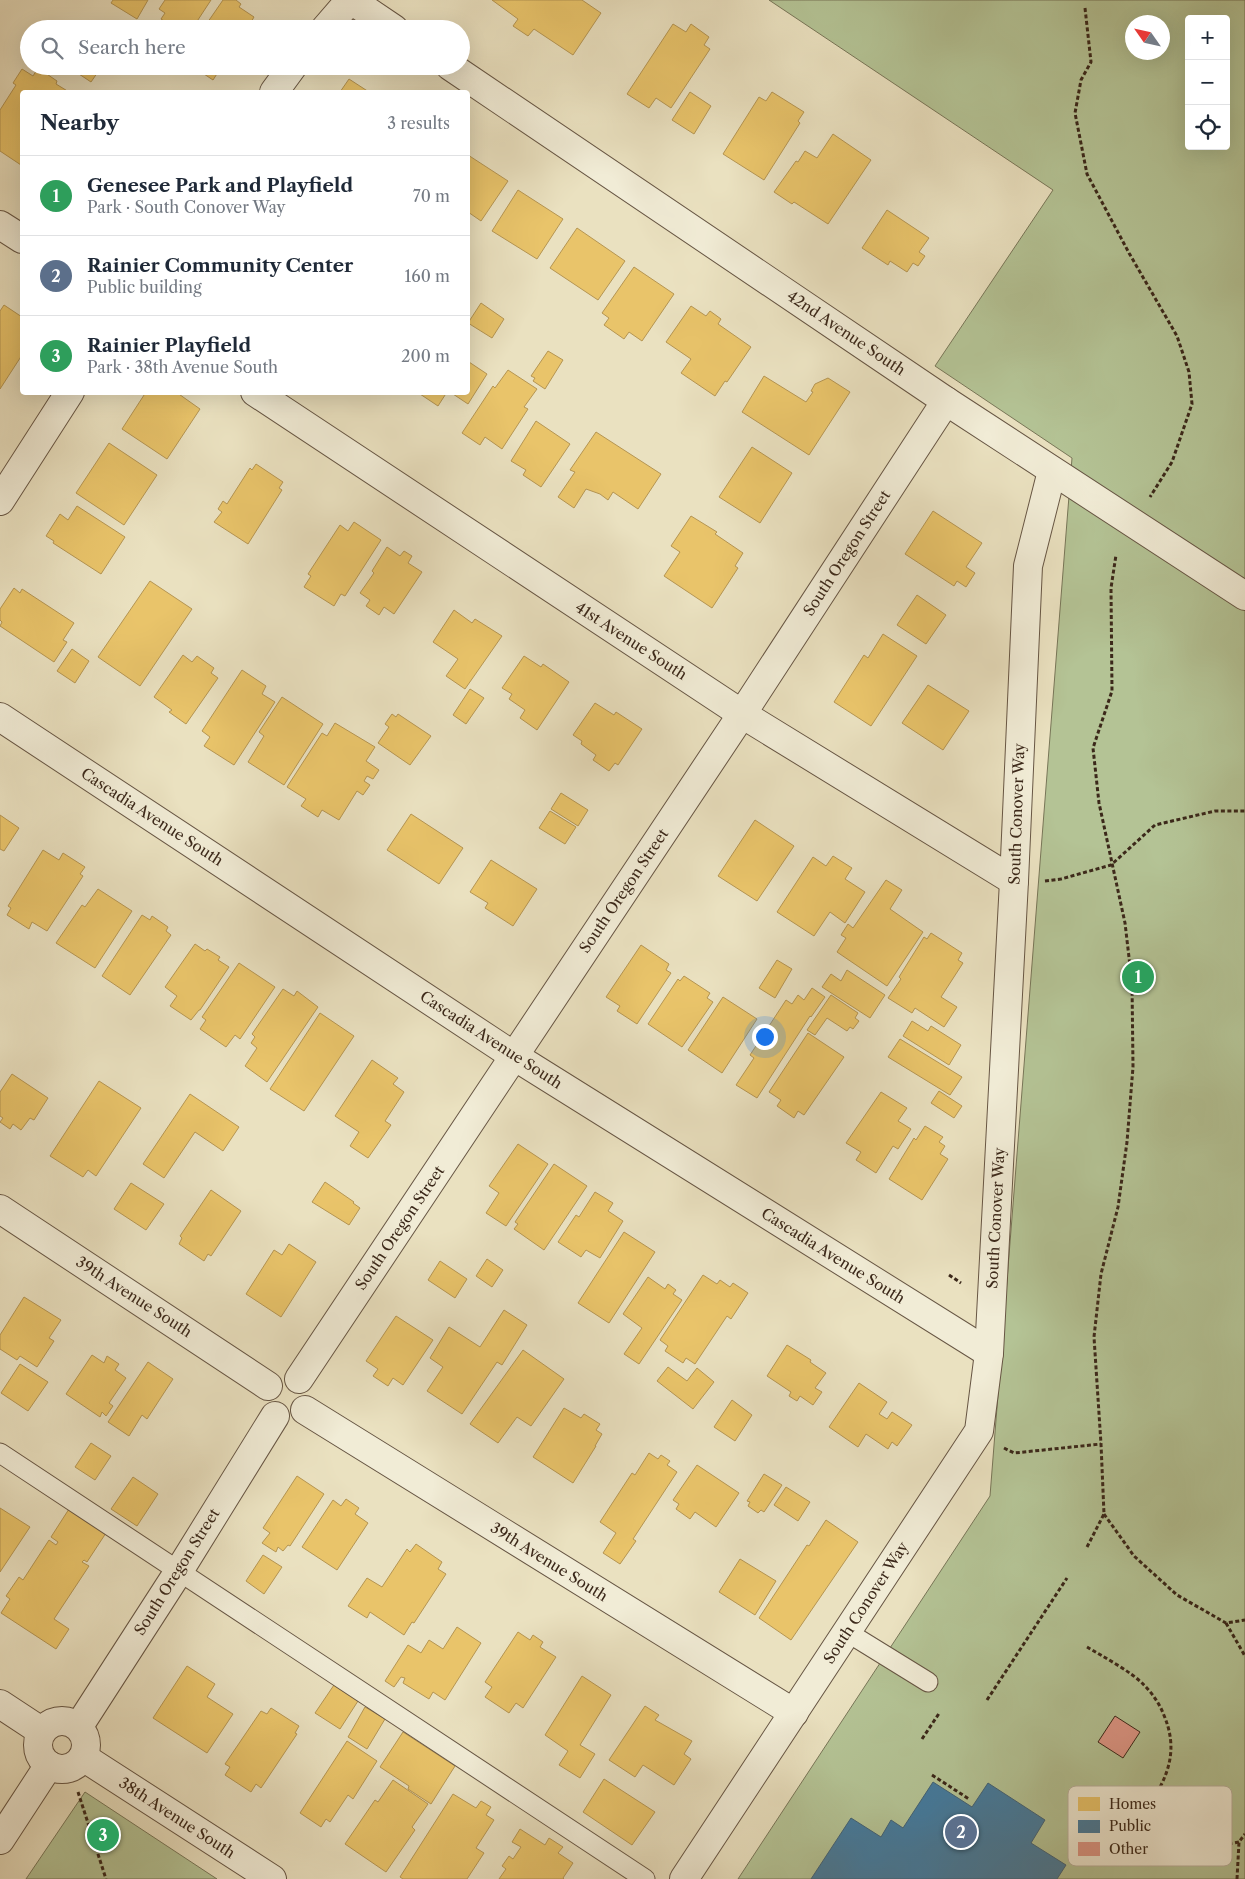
<!DOCTYPE html>
<html lang="en">
<head>
<meta charset="utf-8">
<style>
	:root { --surface:#fff; --page:#f6f6f7; --text:#1f2937; --muted:#747a83; --line:#e0e1e3; --accent:#8f2418 }
	body { margin:0; font-family:"Libre Caslon Text",serif; background:var(--page); color:var(--text) }
	.controls { position:absolute; right:15px; top:15px; display:grid; overflow:hidden; border-radius:5px; box-shadow:0 5px 20px #0002 }
	.controls button { width:45px; height:45px; display:grid; place-items:center; padding:0; border:0; border-bottom:1px solid var(--line); background:var(--surface); color:var(--text); font:25px sans-serif }
	.compass { position:absolute; left:1125px; top:15px; width:45px; height:45px; border-radius:50%; background:var(--surface); box-shadow:0 5px 20px #0002; rotate:304deg }
	.you { position:absolute; left:764px; top:1036px; width:18px; height:18px; margin:-12px; border:4px solid #fff; border-radius:50%; background:#1a73e8; box-shadow:0 0 0 8px #1a73e833 }
	.badge { display:grid; place-items:center; width:32px; height:32px; border-radius:50%; background:var(--accent); color:#fff; font-size:16px; font-weight:700 }
	.pin { position:absolute; translate:-50% -50%; border:2px solid #fff; box-shadow:0 1px 5px #0006 }
	.list { margin:0; padding:0; list-style:none }
	h2 { display:flex; justify-content:space-between; align-items:center; height:65px; margin:0; padding:0 20px; font-size:21px }
	h2 small { font-size:16px; font-weight:400; color:var(--muted) }
	.list li { display:grid; grid-template-columns:32px 1fr auto; gap:15px; align-items:center; box-sizing:border-box; height:80px; padding:0 20px; border-top:1px solid var(--line) }
	.list b { display:block; font-size:19px; white-space:nowrap }
	.list p { margin:0; font-size:16px; white-space:nowrap; color:var(--muted) }
	.list em { font-size:16px; font-style:normal; color:var(--muted) }
	.icon { flex:none; width:28px; height:28px; fill:none; stroke:currentColor; stroke-width:2; stroke-linecap:round; stroke-linejoin:round }
	.map { position:relative; flex:none; width:1245px; height:1879px; overflow:hidden }
	.search { position:absolute; background:var(--surface); box-shadow:0 5px 20px #0002; left:20px; top:20px; width:450px; height:55px; display:flex; align-items:center; gap:12px; box-sizing:border-box; padding:0 18px; border-radius:28px; color:var(--muted); font-size:19px }
	.panel { position:absolute; background:var(--surface); box-shadow:0 5px 20px #0002; left:20px; top:90px; width:450px; height:305px; border-radius:5px }
	.map>svg:first-child { display:block }
</style>
</head>
<body>
<div class="map">
<svg width="1245" height="1879" viewBox="0 0 1245 1879">
	<rect width="100%" height="100%" fill="#eae1c0"/>
	<filter id="stains"><feTurbulence type="fractalNoise" baseFrequency=".004" numOctaves="4"/><feColorMatrix values="0 0 0 0 .2 0 0 0 0 .09 0 0 0 0 .02 0 0 0 .5 -.17"/></filter>
	<radialGradient id="worn" r=".72"><stop offset=".6" stop-color="#630" stop-opacity="0"/><stop offset="1" stop-color="#630" stop-opacity=".3"/></radialGradient>
	<g fill="#b4c395" stroke="#787658" fill-rule="evenodd">
		<path d="M 769,0 L 1245,0 L 1245,1879 L 738,1879 L 990,1496 L 1072,458 L 935,366 L 1053,190 ZM 1189,19 L 1226,19 L 1226,146 L 1189,146 ZM 1132,22 L 1162,22 L 1162,52 L 1132,52 Z"/>
		<polygon points="85,1792 217,1879 26,1879"/>
	</g>
	<g fill="#e9c46a" stroke="#b59552">
		<polygon points="113,0 148,0 137,19 111,3"/>
		<polygon points="165,0 211,0 192,29 176,29 161,19 165,13 159,9"/>
		<polygon points="223,0 236,0 241,4 239,7 254,17 247,29 203,29"/>
		<polygon points="492,0 582,0 601,13 573,55 534,29 528,36 513,26 518,19"/>
		<polygon points="673,24 686,32 691,24 709,37 704,45 710,49 671,108 656,98 649,108 627,94"/>
		<polygon points="76,66 102,66 91,82 73,70"/>
		<polygon points="124,66 140,66 135,73"/>
		<polygon points="192,66 222,66 213,80"/>
		<polygon points="38,68 57,81 56,84 69,92 22,92 22,162 21,165 0,151 0,110 16,85 13,83 22,69 33,76"/>
		<polygon points="349,79 369,92 340,92"/>
		<polygon points="690,92 711,106 694,134 672,120"/>
		<polygon points="772,92 804,112 798,121 800,123 764,180 723,154 759,97 766,101"/>
		<polygon points="833,134 871,160 828,224 794,202 792,204 774,192 796,161 798,162 805,151 817,158"/>
		<polygon points="468,155 508,181 481,221 468,212"/>
		<polygon points="518,190 563,219 537,259 492,231"/>
		<polygon points="887,210 929,238 919,252 925,256 918,266 913,263 907,272 890,261 888,265 862,248"/>
		<polygon points="577,228 625,261 598,300 550,268"/>
		<polygon points="634,267 674,294 642,341 629,332 624,339 604,325 609,318 602,313"/>
		<polygon points="481,303 504,319 492,338 468,323"/>
		<polygon points="4,305 22,317 22,355 0,389 0,311"/>
		<polygon points="691,306 706,316 710,311 721,319 718,324 751,347 727,382 725,381 715,396 681,373 691,359 666,342"/>
		<polygon points="548,351 563,360 545,389 533,381 535,378 531,376"/>
		<polygon points="469,362 487,374 468,404 450,392 468,392"/>
		<polygon points="508,370 537,389 524,407 528,409 502,449 485,437 480,445 462,433 493,386 495,388"/>
		<polygon points="764,376 806,402 813,392 811,391 815,384 828,378 850,392 809,455 742,412"/>
		<polygon points="146,392 176,392 200,409 167,459 122,429"/>
		<polygon points="417,392 447,392 438,406"/>
		<polygon points="536,421 570,444 541,487 523,475 526,470 511,461"/>
		<polygon points="596,432 661,474 638,509 613,492 608,500 600,494 586,489 574,508 558,497 575,472 570,470"/>
		<polygon points="109,443 157,475 124,525 76,493"/>
		<polygon points="752,447 792,473 760,523 719,497"/>
		<polygon points="256,464 283,482 279,488 282,490 248,544 214,522 222,512 218,509 223,501 227,504 250,468 252,470"/>
		<polygon points="77,506 125,537 101,574 53,543 54,541 46,536 60,514 68,520"/>
		<polygon points="933,511 982,543 966,567 975,573 966,587 957,581 954,586 905,554"/>
		<polygon points="691,516 717,532 715,534 743,553 735,566 738,568 712,608 664,576 680,552 671,546"/>
		<polygon points="354,522 381,540 345,596 341,594 334,606 304,587 311,576 308,574 340,525 348,531"/>
		<polygon points="387,547 400,556 404,551 412,556 408,563 422,572 394,614 384,607 379,615 366,606 370,600 360,593 374,573 372,571"/>
		<polygon points="150,581 192,609 140,686 98,657"/>
		<polygon points="14,588 20,593 22,589 74,623 63,640 67,642 54,662 0,626 2,622 0,620 0,609"/>
		<polygon points="917,595 946,615 926,644 897,625"/>
		<polygon points="454,610 472,623 475,619 502,636 465,689 446,676 458,659 433,642"/>
		<polygon points="883,634 917,656 871,726 834,702 864,655 868,658"/>
		<polygon points="72,649 89,661 75,683 57,671"/>
		<polygon points="183,655 192,662 197,656 214,668 211,673 218,678 186,724 169,712 172,710 154,697"/>
		<polygon points="524,656 541,667 543,664 569,682 537,730 520,718 525,710 509,699 512,694 502,688"/>
		<polygon points="242,670 266,686 262,694 275,702 234,765 204,746 210,737 202,731"/>
		<polygon points="928,685 969,711 943,750 902,723"/>
		<polygon points="470,689 484,698 466,724 453,715"/>
		<polygon points="282,697 323,724 284,785 248,762 264,736 259,732"/>
		<polygon points="595,703 614,715 616,712 642,729 618,765 615,763 609,771 593,760 596,755 581,744 582,741 573,735"/>
		<polygon points="392,714 396,717 398,714 431,736 410,765 378,743 389,727 385,724"/>
		<polygon points="335,723 375,747 366,761 379,770 373,779 367,776 364,781 370,785 363,795 357,791 339,820 322,810 318,817 301,806 306,799 287,787 322,733 327,736"/>
		<polygon points="561,793 588,810 578,826 551,809"/>
		<polygon points="550,811 576,827 565,844 539,828"/>
		<polygon points="411,814 463,848 439,884 387,850"/>
		<polygon points="0,815 19,828 4,851 0,849"/>
		<polygon points="755,820 794,846 757,901 718,876"/>
		<polygon points="43,850 59,860 63,853 85,867 80,874 83,876 47,931 32,922 29,929 7,915 11,908 8,906"/>
		<polygon points="833,856 852,868 845,879 865,892 845,923 830,912 814,936 777,912 813,857 826,866"/>
		<polygon points="491,860 537,889 513,926 485,908 488,903 470,892"/>
		<polygon points="886,880 902,890 890,909 923,932 887,986 837,952 846,938 841,935 848,924 853,928"/>
		<polygon points="98,889 132,911 95,968 56,943 82,905 85,907"/>
		<polygon points="142,915 150,920 152,916 168,927 166,931 171,935 130,995 102,976"/>
		<polygon points="931,933 962,953 958,960 963,963 941,997 957,1007 944,1027 915,1008 912,1013 888,998 901,979 899,977 924,937 927,939"/>
		<polygon points="195,944 205,951 207,949 220,957 218,960 229,967 200,1010 199,1010 191,1020 170,1006 177,996 165,987"/>
		<polygon points="641,945 669,964 666,970 671,973 637,1024 617,1011 620,1006 606,997"/>
		<polygon points="777,960 792,969 775,998 759,988"/>
		<polygon points="239,963 275,987 240,1039 235,1035 226,1047 200,1029 206,1020 202,1017"/>
		<polygon points="847,970 885,995 870,1018 822,987 831,974 841,981"/>
		<polygon points="684,976 710,993 707,998 713,1002 682,1047 648,1024 678,979 680,981"/>
		<polygon points="812,988 825,997 811,1017 810,1016 757,1098 736,1085 754,1058 750,1055 786,1000 792,1004 798,995 804,1000"/>
		<polygon points="283,989 294,996 297,991 318,1007 267,1082 245,1066 257,1048 251,1043 255,1037 252,1034"/>
		<polygon points="831,995 858,1013 855,1018 859,1021 853,1029 850,1027 847,1031 827,1018 815,1035 807,1030"/>
		<polygon points="723,997 757,1019 722,1073 688,1050"/>
		<polygon points="320,1013 354,1036 304,1111 270,1089"/>
		<polygon points="912,1021 928,1031 931,1026 961,1045 949,1065 903,1036"/>
		<polygon points="808,1033 844,1057 804,1115 798,1111 794,1118 777,1106 781,1100 769,1092"/>
		<polygon points="900,1039 962,1077 950,1095 888,1057"/>
		<polygon points="372,1060 398,1078 393,1084 404,1092 385,1121 391,1125 368,1158 350,1146 359,1132 335,1116"/>
		<polygon points="12,1074 48,1098 34,1120 30,1118 21,1130 13,1124 10,1129 0,1122 3,1118 0,1116 0,1092"/>
		<polygon points="99,1081 141,1108 96,1176 88,1170 83,1177 50,1156"/>
		<polygon points="939,1091 962,1106 954,1118 931,1103"/>
		<polygon points="881,1092 907,1108 898,1121 911,1129 898,1149 893,1146 876,1173 856,1160 861,1152 846,1143"/>
		<polygon points="190,1094 239,1127 223,1151 195,1132 164,1178 143,1164"/>
		<polygon points="925,1126 943,1137 939,1142 945,1146 940,1154 948,1159 922,1200 889,1179 914,1138 916,1140"/>
		<polygon points="518,1144 548,1164 506,1226 486,1213 499,1193 489,1186"/>
		<polygon points="554,1164 587,1186 544,1250 514,1229 518,1224 515,1222"/>
		<polygon points="325,1182 354,1202 353,1203 360,1208 349,1225 312,1202"/>
		<polygon points="131,1183 164,1204 146,1230 114,1209"/>
		<polygon points="211,1190 241,1211 211,1256 208,1254 204,1261 179,1244 182,1238 180,1236"/>
		<polygon points="595,1192 613,1203 608,1211 623,1221 600,1258 586,1250 581,1257 558,1242 576,1215 579,1217"/>
		<polygon points="624,1232 655,1252 609,1323 578,1303"/>
		<polygon points="289,1244 316,1262 281,1317 246,1294 274,1250 282,1255"/>
		<polygon points="487,1259 503,1270 492,1287 476,1276"/>
		<polygon points="440,1261 467,1279 455,1298 428,1280"/>
		<polygon points="703,1275 717,1284 720,1280 730,1287 733,1283 748,1293 731,1319 727,1316 695,1364 686,1358 683,1363 665,1351 668,1346 660,1340"/>
		<polygon points="648,1277 665,1289 668,1284 676,1290 673,1294 682,1300 639,1364 624,1354 642,1328 623,1314"/>
		<polygon points="24,1297 61,1320 49,1338 54,1341 37,1367 20,1356 17,1360 0,1349 0,1335"/>
		<polygon points="504,1310 527,1325 502,1365 497,1362 462,1414 427,1391 443,1367 430,1358 449,1327 480,1347"/>
		<polygon points="396,1316 433,1340 403,1385 393,1378 388,1386 373,1376 378,1369 366,1361"/>
		<polygon points="787,1345 811,1360 810,1362 826,1373 815,1388 822,1392 813,1405 800,1396 797,1401 789,1396 791,1392 767,1376"/>
		<polygon points="523,1350 564,1379 531,1426 517,1417 498,1443 470,1424"/>
		<polygon points="92,1355 104,1363 107,1356 119,1364 115,1370 126,1378 109,1403 113,1406 106,1416 102,1412 100,1417 66,1394"/>
		<polygon points="148,1362 173,1379 147,1419 142,1415 129,1436 108,1422"/>
		<polygon points="20,1364 48,1382 28,1411 1,1393"/>
		<polygon points="668,1367 687,1381 697,1368 714,1382 693,1409 657,1381"/>
		<polygon points="859,1383 887,1402 879,1414 887,1419 892,1412 912,1425 897,1446 892,1442 888,1449 866,1434 858,1447 829,1427"/>
		<polygon points="732,1400 752,1415 735,1441 714,1427"/>
		<polygon points="564,1408 581,1418 584,1414 600,1424 596,1430 602,1434 595,1446 596,1446 573,1483 533,1457"/>
		<polygon points="91,1443 111,1456 95,1480 75,1467"/>
		<polygon points="649,1453 658,1459 661,1455 670,1461 667,1465 677,1472 633,1539 636,1541 620,1564 603,1553 616,1533 600,1522 632,1473 635,1475"/>
		<polygon points="697,1465 739,1493 716,1527 695,1512 690,1519 676,1509 679,1504 673,1500"/>
		<polygon points="764,1474 782,1485 764,1512 761,1510 758,1513 748,1506 750,1502 747,1501"/>
		<polygon points="297,1476 324,1494 290,1546 288,1545 283,1551 278,1547 276,1552 262,1543 270,1533 263,1528"/>
		<polygon points="133,1477 158,1494 137,1526 111,1509"/>
		<polygon points="786,1487 810,1502 798,1521 774,1505"/>
		<polygon points="346,1499 359,1508 355,1514 368,1523 337,1570 302,1547 333,1500 341,1506"/>
		<polygon points="0,1508 30,1527 0,1572"/>
		<polygon points="69,1509 106,1533 87,1562 84,1560 82,1562 89,1566 54,1619 69,1629 56,1649 1,1613 10,1599 6,1596 19,1577 23,1580 49,1540 56,1545 58,1542 51,1537"/>
		<polygon points="826,1520 858,1542 791,1640 759,1618 807,1545 809,1546"/>
		<polygon points="416,1544 442,1562 438,1569 446,1574 414,1623 412,1622 404,1635 370,1612 367,1618 348,1606 367,1578 382,1587 407,1549 410,1552"/>
		<polygon points="263,1555 282,1567 264,1594 246,1581"/>
		<polygon points="740,1559 776,1581 755,1615 719,1592"/>
		<polygon points="457,1627 481,1643 445,1700 433,1692 429,1699 403,1683 405,1678 401,1677 394,1687 385,1681 408,1645 421,1653 429,1640 443,1649"/>
		<polygon points="518,1632 530,1640 533,1635 543,1642 540,1647 556,1657 523,1708 516,1703 509,1713 485,1697 492,1687 485,1682"/>
		<polygon points="187,1666 215,1684 207,1697 233,1714 207,1753 153,1718"/>
		<polygon points="582,1676 611,1695 580,1745 595,1754 580,1778 559,1765 568,1751 545,1735"/>
		<polygon points="334,1685 358,1701 340,1729 315,1713"/>
		<polygon points="645,1706 659,1715 655,1720 692,1741 684,1754 691,1759 674,1785 643,1765 635,1777 609,1760"/>
		<polygon points="365,1707 385,1719 367,1749 348,1737"/>
		<polygon points="271,1708 299,1726 295,1733 297,1734 261,1788 256,1784 251,1792 225,1775 230,1767 225,1764 261,1711 267,1714"/>
		<polygon points="403,1732 455,1766 431,1804 408,1789 409,1786 380,1767"/>
		<polygon points="347,1741 377,1761 353,1799 348,1795 330,1822 326,1819 321,1827 300,1813"/>
		<polygon points="604,1779 655,1812 632,1845 583,1812"/>
		<polygon points="393,1780 428,1804 412,1827 415,1830 386,1872 345,1844 375,1800 378,1802"/>
		<polygon points="453,1794 476,1808 481,1801 491,1807 486,1815 494,1820 476,1848 484,1853 467,1879 403,1879 400,1877"/>
		<polygon points="520,1829 545,1845 549,1838 563,1847 558,1853 573,1863 563,1878 564,1879 499,1879 506,1869 502,1866 509,1856 513,1859 521,1847 512,1842"/>
	</g>
	<polygon fill="#457b9d" stroke="#426276" points="933,1782 972,1807 988,1783 1045,1820 1031,1843 1066,1865 1057,1879 811,1879 851,1818 881,1837 891,1820 903,1828"/>
	<polygon fill="#de9787" stroke="#3b281a" points="1115,1716 1140,1732 1123,1758 1098,1742"/>
	<g fill="none" stroke-linecap="round" stroke-linejoin="round">
		<g stroke="#675644" stroke-width="21">
			<g id="service">
				<polyline points="0,1453 645,1879"/>
				<polyline points="847,1632 928,1682"/>
			</g>
		</g>
		<g stroke="#675644" stroke-width="30">
			<g id="minor">
				<polyline points="351,0 394,29"/>
				<polyline points="450,66 946,401 1245,596"/>
				<polyline points="0,225 22,239"/>
				<polyline points="255,392 742,714 1014,881"/>
				<polyline points="0,717 514,1056 989,1353"/>
				<polyline points="0,1209 268,1386"/>
				<polyline points="299,1379 742,714 946,401"/>
				<polyline points="305,1410 794,1713"/>
				<polyline points="0,1704 41,1731"/>
				<circle cx="62" cy="1745" r="24"/>
				<polyline points="79,1726 179,1571 275,1416"/>
				<polyline points="83,1757 272,1879"/>
				<polyline points="0,1840 49,1765"/>
				<polyline points="684,1879 979,1431 989,1353 1014,881 1028,566 1052,471"/>
			</g>
		</g>
		<g stroke="#675644" stroke-width="30">
			<g id="tertiary">
				<polyline points="325,29 350,0"/>
				<polyline points="274,92 293,66"/>
				<polyline points="0,501 70,392"/>
			</g>
		</g>
		<g stroke="#3b281a" stroke-width="3" stroke-dasharray="4 2.5" stroke-linecap="butt">
			<polyline points="1085,8 1091,62 1081,80 1075,113 1087,174 1129,253 1177,336 1189,372 1192,404 1172,462 1150,497"/>
			<polyline points="1045,881 1061,879 1111,865 1155,825 1215,811 1245,811"/>
			<polyline points="949,1275 961,1283"/>
			<polyline points="1004,1448 1014,1453 1101,1444"/>
			<polyline points="1104,1514 1134,1556 1177,1595 1226,1623 1245,1620"/>
			<polyline points="1087,1547 1104,1514 1101,1444 1094,1337 1101,1274 1118,1207 1127,1142 1133,1067 1132,983 1125,923 1099,803 1093,748 1112,691 1111,588 1116,555"/>
			<polyline points="1226,1623 1245,1656"/>
			<path d="M 1087,1647 C 1102,1656 1132,1672 1144,1685 C 1152,1693 1159,1703 1163,1713 C 1179,1749 1169,1775 1149,1806"/>
			<polyline points="987,1700 1067,1578"/>
			<polyline points="922,1739 940,1712"/>
			<polyline points="932,1775 969,1799"/>
			<polyline points="78,1792 106,1879"/>
			<polyline points="1184,1853 1239,1842"/>
			<polyline points="1237,1879 1239,1842 1245,1834"/>
		</g>
		<use href="#service" stroke="#f1ecd6" stroke-width="19"/>
		<use href="#minor" stroke="#f1ecd6" stroke-width="28"/>
		<use href="#tertiary" stroke="#f1ecd6" stroke-width="28"/>
	</g>
	<g text-anchor="middle" stroke-width="5" stroke-linejoin="round" paint-order="stroke">
		<g font-size="15" fill="#3b281a" stroke="#f1ecd6">
			<text transform="translate(846 333) rotate(34)" y="5">42nd Avenue South</text>
			<text transform="translate(847 553) rotate(-57)" y="5">South Oregon Street</text>
			<text transform="translate(631 641) rotate(33)" y="5">41st Avenue South</text>
			<text transform="translate(1017 814) rotate(-88)" y="5">South Conover Way</text>
			<text transform="translate(152 817) rotate(33)" y="5">Cascadia Avenue South</text>
			<text transform="translate(624 891) rotate(-56)" y="5">South Oregon Street</text>
			<text transform="translate(491 1040) rotate(33)" y="5">Cascadia Avenue South</text>
			<text transform="translate(996 1218) rotate(-87)" y="5">South Conover Way</text>
			<text transform="translate(400 1228) rotate(-56)" y="5">South Oregon Street</text>
			<text transform="translate(833 1256) rotate(32)" y="5">Cascadia Avenue South</text>
			<text transform="translate(134 1297) rotate(33)" y="5">39th Avenue South</text>
			<text transform="translate(549 1562) rotate(32)" y="5">39th Avenue South</text>
			<text transform="translate(177 1572) rotate(-58)" y="5">South Oregon Street</text>
			<text transform="translate(866 1603) rotate(-57)" y="5">South Conover Way</text>
			<text transform="translate(177 1818) rotate(33)" y="5">38th Avenue South</text>
		</g>
	</g>
	<rect x="1068" y="1786" width="164" height="80" rx="8" fill="#f1ecd6" stroke="#bab19e" stroke-width="1"/>
	<rect x="1078" y="1797" width="22" height="14" fill="#e9c46a"/>
	<rect x="1078" y="1820" width="22" height="13" fill="#457b9d"/>
	<rect x="1078" y="1842" width="22" height="14" fill="#de9787"/>
	<g font-size="14" fill="#3b281a">
		<text x="1109" y="1809">Homes</text>
		<text x="1109" y="1831">Public</text>
		<text x="1109" y="1854">Other</text>
	</g>
	<rect width="100%" height="100%" filter="url(#stains)"/>
	<rect width="100%" height="100%" fill="url(#worn)"/>
</svg>
<div class="controls">
<button>+</button>
<button>−</button>
<button><svg class="icon" aria-label="locate" viewBox="0 0 24 24"><circle cx="12" cy="12" r="6"/><path d="M12 2v4M12 18v4M2 12h4M18 12h4"/></svg></button>
</div>
<svg class="compass" viewBox="-18 -18 36 36"><path d="M0-13l5 13h-10z" fill="#e53935"/><path d="M0 13l5-13h-10z" fill="#747a83"/></svg>
<div class="you"></div>
<div class="pin badge" style="left:1138px;top:977px;background:#2e9e5b">1</div>
<div class="pin badge" style="left:961px;top:1832px;background:#5c6f8a">2</div>
<div class="pin badge" style="left:103px;top:1835px;background:#2e9e5b">3</div>
<div class="search"><svg class="icon" aria-label="search" viewBox="0 0 24 24"><circle cx="10" cy="10" r="6"/><path d="M15 15l6 6"/></svg>Search here</div>
<section class="panel">
<h2>Nearby<small>3 results</small></h2>
<ul class="list">
<li><span class="badge" style="background:#2e9e5b">1</span><div><b>Genesee Park and Playfield</b><p>Park · South Conover Way</p></div><em>70 m</em></li>
<li><span class="badge" style="background:#5c6f8a">2</span><div><b>Rainier Community Center</b><p>Public building</p></div><em>160 m</em></li>
<li><span class="badge" style="background:#2e9e5b">3</span><div><b>Rainier Playfield</b><p>Park · 38th Avenue South</p></div><em>200 m</em></li>
</ul>
</section>
</div>
</body>
</html>
